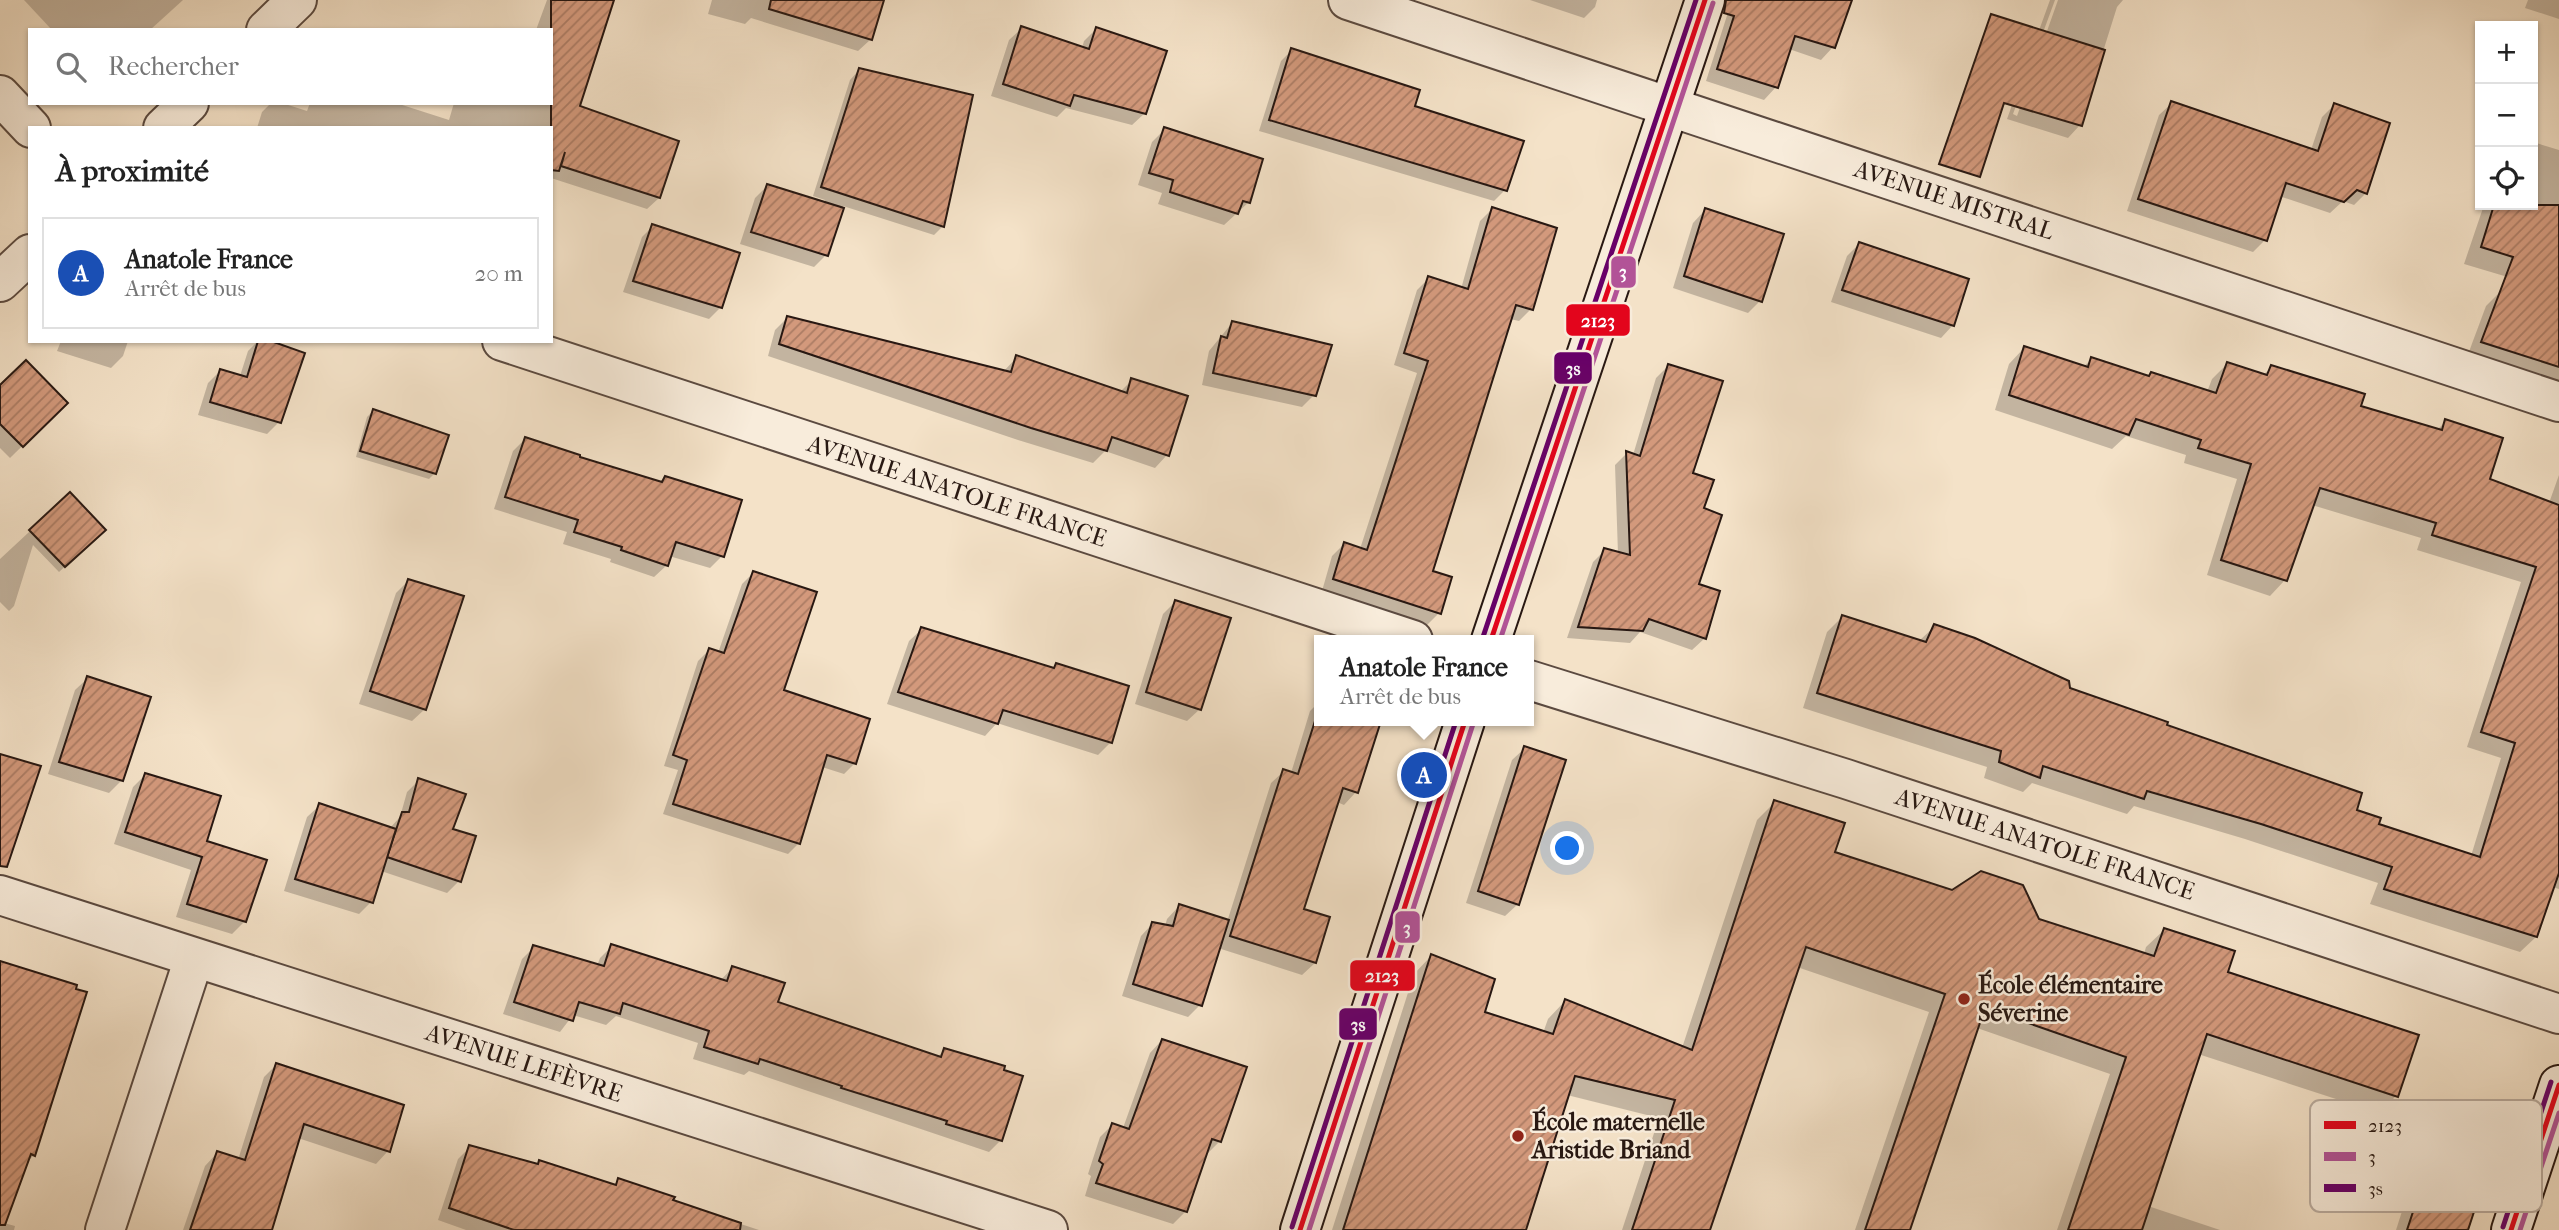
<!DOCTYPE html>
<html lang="fr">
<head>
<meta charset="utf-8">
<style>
	:root { --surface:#fff; --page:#f2f2f2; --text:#222; --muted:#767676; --line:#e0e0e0; --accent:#8f2418 }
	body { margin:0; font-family:"IM FELL French Canon",serif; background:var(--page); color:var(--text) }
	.controls { position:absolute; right:21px; top:21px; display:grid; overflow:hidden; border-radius:0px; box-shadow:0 2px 5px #0004 }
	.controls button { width:63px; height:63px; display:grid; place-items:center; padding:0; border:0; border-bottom:2px solid var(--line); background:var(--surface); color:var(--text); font:35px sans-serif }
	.you { position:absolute; left:1568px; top:849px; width:24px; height:24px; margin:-18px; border:5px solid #fff; border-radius:50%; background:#1a73e8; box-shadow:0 0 0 10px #1a73e833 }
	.badge { display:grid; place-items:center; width:46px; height:46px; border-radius:50%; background:var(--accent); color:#fff; font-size:23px; font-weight:700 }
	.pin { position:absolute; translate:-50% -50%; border:4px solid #fff; box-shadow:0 2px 7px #0006 }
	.popup { position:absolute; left:1314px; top:635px; width:220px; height:91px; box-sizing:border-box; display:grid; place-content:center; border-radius:0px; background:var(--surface); filter:drop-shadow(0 2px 5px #0005); font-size:23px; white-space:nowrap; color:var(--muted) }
	.popup b { font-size:26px; color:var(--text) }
	.popup::after { content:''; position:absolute; left:50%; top:100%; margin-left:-14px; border:14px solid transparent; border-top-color:var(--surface) }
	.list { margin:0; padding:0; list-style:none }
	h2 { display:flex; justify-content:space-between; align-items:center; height:91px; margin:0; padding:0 28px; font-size:30px }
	h2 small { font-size:23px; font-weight:400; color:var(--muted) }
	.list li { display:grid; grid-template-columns:46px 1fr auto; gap:21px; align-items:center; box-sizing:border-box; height:112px; margin:0 14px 14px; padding:0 14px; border:2px solid var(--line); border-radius:0px }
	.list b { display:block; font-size:26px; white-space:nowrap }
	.list p { margin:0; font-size:23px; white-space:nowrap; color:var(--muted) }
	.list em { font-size:23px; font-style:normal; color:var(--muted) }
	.icon { flex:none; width:38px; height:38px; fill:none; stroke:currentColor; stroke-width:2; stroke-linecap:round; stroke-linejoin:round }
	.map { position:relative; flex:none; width:2559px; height:1230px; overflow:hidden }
	.search { position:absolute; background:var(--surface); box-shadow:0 2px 5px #0004; left:28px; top:28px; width:525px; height:77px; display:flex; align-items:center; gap:18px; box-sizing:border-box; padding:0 24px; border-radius:0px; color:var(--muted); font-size:26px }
	.panel { position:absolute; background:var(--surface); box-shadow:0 2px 5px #0004; left:28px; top:126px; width:525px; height:217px; border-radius:0px }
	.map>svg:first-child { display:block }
</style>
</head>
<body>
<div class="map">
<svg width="2559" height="1230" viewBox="0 0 2559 1230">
	<defs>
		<pattern id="building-hatch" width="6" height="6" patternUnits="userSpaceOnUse" patternTransform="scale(1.75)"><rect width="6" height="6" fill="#d3997c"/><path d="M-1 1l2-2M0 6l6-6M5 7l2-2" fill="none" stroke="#ab7c64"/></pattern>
	</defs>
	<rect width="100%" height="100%" fill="#f4e2c8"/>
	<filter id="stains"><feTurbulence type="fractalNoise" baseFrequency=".00286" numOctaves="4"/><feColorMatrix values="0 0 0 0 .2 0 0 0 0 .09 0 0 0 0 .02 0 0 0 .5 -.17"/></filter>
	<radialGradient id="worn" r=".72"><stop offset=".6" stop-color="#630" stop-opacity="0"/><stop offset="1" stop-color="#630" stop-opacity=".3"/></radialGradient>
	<g fill="#0003">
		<polygon points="24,0 183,0 150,30 52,30"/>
		<polygon points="547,0 613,0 578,107 659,198 647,209 551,178 551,128 257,128 262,112 271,103 282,103 307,111 310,103 396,103 449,120 454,103 551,103 551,30 536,30"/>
		<polygon points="712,0 883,0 870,40 858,51 751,18 745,24 708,14"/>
		<polygon points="1530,0 1597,0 1595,7 1584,18"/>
		<polygon points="1732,0 1850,0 1833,47 1821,60 1789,49 1776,87 1764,100 1706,81"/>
		<polygon points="2050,0 2055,0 2013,114 2017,116 2058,0 2123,0 2117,7 2080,125 2068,138 2007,119"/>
		<polygon points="2528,0 2559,0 2559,19 2525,8"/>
		<polygon points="1022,28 1082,48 1084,41 1096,29 1145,113 1132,125 1066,108 1057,117 991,96 1009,40"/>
		<polygon points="1292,50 1413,107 1505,190 1494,201 1259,131 1281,61"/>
		<polygon points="859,70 943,226 934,235 843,206 826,255 814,267 740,244 755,198 767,186 824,204 825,200 813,196 850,80"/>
		<polygon points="2172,103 2311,150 2322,117 2334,105 2366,193 2354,205 2343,201 2330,213 2279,196 2265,240 2253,252 2127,211 2159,115"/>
		<polygon points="1165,129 1249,202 1224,225 1158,204 1162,193 1138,185 1152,142"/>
		<polygon points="2533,142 2559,150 2559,267 2511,278 2464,264 2484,205 2533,205"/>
		<polygon points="1492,209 1555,229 1531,309 1519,321 1510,319 1431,572 1439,613 1427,625 1322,591 1332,556 1344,544 1360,549 1417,373 1394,365 1417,290 1429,278 1461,289 1480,221"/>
		<polygon points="1705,210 1760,301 1748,313 1673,288 1693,223"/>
		<polygon points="653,226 720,308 709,319 623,292 642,237"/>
		<polygon points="1859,244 1953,325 1941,338 1831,302 1847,256"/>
		<polygon points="2502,290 2559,310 2559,387 2467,357 2486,306"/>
		<polygon points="787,318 1003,372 1017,357 1120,392 1132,380 1167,455 1155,468 1105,451 1093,463 1018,440 768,356 775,330"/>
		<polygon points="1232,323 1314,395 1302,407 1202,385 1209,351"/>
		<polygon points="61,341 128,341 123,356 111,368 57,351"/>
		<polygon points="258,341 266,341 279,422 267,434 198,415 208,383 220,371 240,376 248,351"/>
		<polygon points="2024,348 2083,367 2092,359 2148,378 2207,392 2212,379 2227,364 2263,375 2272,367 2359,407 2437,430 2446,421 2488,480 2549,503 2559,475 2559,889 2552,887 2536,937 2520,952 2370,904 2378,883 2245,839 2134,806 2127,814 2032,783 2023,792 1984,778 1987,767 1803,708 1827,632 1842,617 1919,641 1935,626 2068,689 2165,726 2355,811 2377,825 2471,856 2501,758 2467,747 2521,582 2417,550 2421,538 2312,505 2285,580 2270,596 2207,575 2237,479 2184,463 2186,455 2126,436 2112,449 1995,410 2009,364"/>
		<polygon points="1668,366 1691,474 1702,509 1696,585 1705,638 1692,650 1640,632 1630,643 1567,638 1593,562 1605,550 1618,554 1615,465 1627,453 1633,455 1656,378"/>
		<polygon points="0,387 66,403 10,458 0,448"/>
		<polygon points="373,411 435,473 429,479 356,457 367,417"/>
		<polygon points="525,439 578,459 660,483 665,478 722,556 710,568 669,556 667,565 654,577 610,562 611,559 563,544 567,532 494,509 513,451"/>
		<polygon points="70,494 104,530 59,572 33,545 14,606 9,611 0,602 0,559"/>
		<polygon points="753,573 782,691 855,763 844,774 822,767 799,843 788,854 663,814 678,770 664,766 698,661 709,650 718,653 742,584"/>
		<polygon points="408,581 425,709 412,721 359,704 396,593"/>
		<polygon points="1175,602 1200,709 1187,721 1135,704 1163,614"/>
		<polygon points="922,629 1052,670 1056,665 1111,742 1098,755 997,723 985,736 887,704 909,641"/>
		<polygon points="88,678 149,698 121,781 109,793 48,774 75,690"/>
		<polygon points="1319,702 1319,721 1379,721 1356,792 1344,805 1337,802 1302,910 1315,963 1302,975 1218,948 1200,1005 1188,1017 1122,996 1141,936 1153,923 1165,926 1167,919 1179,906 1227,922 1271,783 1284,771 1291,773 1310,711"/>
		<polygon points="1525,748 1518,904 1505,916 1466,903 1512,760"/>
		<polygon points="145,775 205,842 265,861 244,922 232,934 176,917 191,870 114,844 133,787"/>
		<polygon points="419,780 451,831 459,881 447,893 381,871 371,902 359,914 284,891 307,817 320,805 390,828 400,817 407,792"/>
		<polygon points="1775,802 1833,853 2144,954 2146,947 2164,930 2396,1096 2379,1113 2198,1054 2148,1206 2220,1230 2057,1230 2110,1074 1977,1028 1908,1230 1855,1230 1929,1012 1797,967 1708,1230 1622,1230 1659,1118 1567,1095 1524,1230 1332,1230 1414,974 1431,956 1483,1013 1543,1033 1548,1019 1565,1001 1682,1048 1757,820"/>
		<polygon points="612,946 720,981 732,968 776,1003 937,1058 944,1050 1001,1140 989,1152 749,1071 744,1075 693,1059 698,1043 616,1016 606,1025 573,1015 560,1032 503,1014 522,959 534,947 597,966 600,958"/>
		<polygon points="0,963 34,1155 26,1163 4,1223 15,1226 14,1230 0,1230"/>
		<polygon points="1162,1040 1220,1141 1208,1153 1205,1152 1186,1211 1173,1224 1085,1196 1091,1176 1088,1174 1100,1137 1112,1125 1123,1128 1150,1053"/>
		<polygon points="276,1065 388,1151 376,1164 298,1138 266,1230 183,1230 205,1166 217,1153 238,1160 264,1077"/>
		<polygon points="2439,1135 2466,1230 2396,1230 2421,1152"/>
		<polygon points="470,1147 537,1165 539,1162 613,1186 619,1180 671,1201 759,1230 466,1230 438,1220 458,1159"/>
	</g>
	<g fill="url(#building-hatch)" stroke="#281812" stroke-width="2">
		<polygon points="551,0 614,0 580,106 679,141 660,198 561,166 565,152 559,171 551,170"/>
		<polygon points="771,0 884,0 872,40 769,9"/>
		<polygon points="1726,0 1852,0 1835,48 1795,36 1778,88 1717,69 1734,16 1724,13"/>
		<polygon points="1991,14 2105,50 2082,126 2004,103 1980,177 1939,164"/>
		<polygon points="1021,26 1089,49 1096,27 1167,51 1146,114 1074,95 1070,106 1003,84"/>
		<polygon points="1291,48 1420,90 1415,106 1524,141 1507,191 1269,120"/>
		<polygon points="859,68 973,95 944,227 821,187"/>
		<polygon points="2171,101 2318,151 2334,103 2390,123 2367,194 2357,190 2344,202 2286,183 2267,241 2138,199"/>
		<polygon points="1164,127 1263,159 1250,203 1243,201 1238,214 1170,192 1173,180 1149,173"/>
		<polygon points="767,184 844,208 828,256 751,232"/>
		<polygon points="2494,205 2559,205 2559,367 2481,342 2513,257 2481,247"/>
		<polygon points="1492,207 1557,228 1533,310 1516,305 1433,571 1452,577 1441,614 1333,579 1344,542 1367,550 1428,361 1404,353 1428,276 1468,289"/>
		<polygon points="1705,208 1784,234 1762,302 1684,276"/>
		<polygon points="652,224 740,253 722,308 633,281"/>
		<polygon points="1859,242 1969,279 1954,326 1842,290"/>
		<polygon points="787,316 1011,372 1016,355 1127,393 1131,378 1188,396 1169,456 1112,437 1107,451 1031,428 779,344"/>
		<polygon points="1232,321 1332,345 1316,396 1213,373 1221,336 1227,338"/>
		<polygon points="258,341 271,341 305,353 281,423 210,402 220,369 247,377"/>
		<polygon points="2024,346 2088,367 2091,357 2149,376 2151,372 2216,393 2227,362 2267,375 2271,365 2365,394 2361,406 2442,430 2445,419 2503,438 2490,479 2559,505 2559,873 2537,937 2384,889 2392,867 2261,824 2147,791 2144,799 2043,766 2040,778 1999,762 2001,751 1817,693 1842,615 1926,642 1934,624 1975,638 2069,681 2070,688 2168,722 2167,725 2362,793 2357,810 2381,818 2379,824 2480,857 2515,743 2481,732 2536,567 2432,535 2436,523 2320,488 2287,581 2221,560 2251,464 2198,448 2201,440 2136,419 2129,435 2009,395"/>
		<polygon points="26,360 68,403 23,447 0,424 0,385"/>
		<polygon points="1668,364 1723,381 1693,473 1714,480 1704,508 1722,515 1699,584 1720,591 1706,639 1649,619 1643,631 1578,627 1604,548 1630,555 1626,451 1640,456"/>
		<polygon points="373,409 449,435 436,474 360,451"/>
		<polygon points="525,437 580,455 580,457 662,482 665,476 742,500 724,557 676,542 668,566 621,550 622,547 574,532 578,520 505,497"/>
		<polygon points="70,492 106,530 65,567 29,530"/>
		<polygon points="753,571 817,592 784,690 870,719 856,764 827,755 800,844 673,804 687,760 673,755 709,648 724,653"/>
		<polygon points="408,579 464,596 426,710 370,691"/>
		<polygon points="1175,600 1231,618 1201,710 1146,692"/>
		<polygon points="921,627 1054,668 1056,663 1129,686 1112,743 1003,710 998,724 898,692"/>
		<polygon points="87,676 151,697 123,781 59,762"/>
		<polygon points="1315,721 1381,721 1358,793 1343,788 1304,909 1330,917 1316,963 1230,936 1283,769 1298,774"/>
		<polygon points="1524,746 1566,760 1519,905 1478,891"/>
		<polygon points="0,754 41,766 7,867 0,866"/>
		<polygon points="145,773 221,796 207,841 267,860 246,922 187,904 202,857 125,832"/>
		<polygon points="418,778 466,794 453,829 476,836 461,882 387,857 402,812 409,812"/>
		<polygon points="1774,800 1845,823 1835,852 1952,890 1981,871 2023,885 2039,919 2154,956 2164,928 2235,951 2228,972 2419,1035 2398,1097 2207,1034 2142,1230 2068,1230 2126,1057 1985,1008 1910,1230 1865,1230 1945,994 1806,947 1710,1230 1632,1230 1675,1100 1575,1076 1526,1230 1343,1230 1431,954 1495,979 1485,1012 1553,1034 1565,999 1692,1050"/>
		<polygon points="319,803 396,829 373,903 295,879"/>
		<polygon points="1179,904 1229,920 1202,1006 1133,984 1152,922 1173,926"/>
		<polygon points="611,944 727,981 732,966 785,983 778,1002 941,1057 944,1048 1005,1066 1004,1070 1023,1076 1002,1141 946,1124 947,1121 841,1088 842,1086 760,1059 758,1064 704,1047 709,1031 623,1003 620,1014 579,1002 573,1021 514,1002 533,945 604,966"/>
		<polygon points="0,961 77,985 76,989 87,992 35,1156 31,1154 5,1225 0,1225"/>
		<polygon points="1162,1039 1247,1067 1221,1142 1212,1139 1187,1212 1096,1183 1103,1164 1099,1161 1112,1123 1129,1129"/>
		<polygon points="276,1063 404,1105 390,1152 304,1124 272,1230 190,1230 217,1151 245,1160"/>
		<polygon points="2439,1133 2494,1151 2468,1230 2407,1230"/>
		<polygon points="469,1145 538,1164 539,1160 616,1185 618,1178 675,1197 673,1200 741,1223 740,1230 514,1230 449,1208"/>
	</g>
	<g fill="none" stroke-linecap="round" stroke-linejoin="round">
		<g stroke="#5b4a40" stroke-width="42">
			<g id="street">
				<polyline points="1348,0 2559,402"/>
				<polyline points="266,30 297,0"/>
				<polyline points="0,95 31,128"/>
				<polyline points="163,128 189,103"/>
				<polyline points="0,282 30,254"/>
				<polyline points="502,341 1413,640"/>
				<polyline points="1529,680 1846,779 2559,1014"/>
				<polyline points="0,895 1048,1230"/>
				<polyline points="105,1230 194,958"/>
			</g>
		</g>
		<g stroke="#281812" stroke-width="42">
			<g id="secondary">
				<polyline points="1491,640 1705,0"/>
				<polyline points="1300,1230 1465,721"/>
				<polyline points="2511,1230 2559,1085"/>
			</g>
		</g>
		<use href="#street" stroke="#f8ecdb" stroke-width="38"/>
		<use href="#secondary" stroke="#f8ecdb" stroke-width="38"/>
		<g stroke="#f8ecdb" stroke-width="10">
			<g id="bus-1">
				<polyline points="1491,640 1705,0"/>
				<polyline points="1300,1230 1465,721"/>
				<polyline points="2511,1230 2559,1085"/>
			</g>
		</g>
		<g stroke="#f8ecdb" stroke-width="10">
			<g id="bus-2">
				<polyline points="1500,640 1713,3"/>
				<polyline points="1309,1230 1473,724"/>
				<polyline points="2520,1230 2559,1113"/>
			</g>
		</g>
		<g stroke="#f8ecdb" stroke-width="10">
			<g id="bus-3">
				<polyline points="1483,637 1696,0"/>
				<polyline points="1292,1227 1456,721"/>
				<polyline points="2503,1227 2551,1082"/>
			</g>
		</g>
		<use href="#bus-1" stroke="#e3051c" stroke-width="5"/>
		<use href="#bus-2" stroke="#b25397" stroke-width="5"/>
		<use href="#bus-3" stroke="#680068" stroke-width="5"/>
	</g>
	<g fill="#8f2418" stroke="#f8ecdb" stroke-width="2.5">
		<circle cx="1964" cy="999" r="7"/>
		<circle cx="1518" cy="1136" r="7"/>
	</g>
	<g text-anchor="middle" stroke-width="5" stroke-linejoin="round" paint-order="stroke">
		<g font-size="24" fill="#281812" stroke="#f8ecdb">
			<text transform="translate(1954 200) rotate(18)" y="8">AVENUE MISTRAL</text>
			<text transform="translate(957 491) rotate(18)" y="8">AVENUE ANATOLE FRANCE</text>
			<text transform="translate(2045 844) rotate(18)" y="8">AVENUE ANATOLE FRANCE</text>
			<text transform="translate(524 1063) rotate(18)" y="8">AVENUE LEFÈVRE</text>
		</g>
		<g font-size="24" font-weight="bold" fill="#281812" stroke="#f8ecdb" text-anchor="start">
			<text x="1978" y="993">École élémentaire<tspan x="1978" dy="28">Séverine</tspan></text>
			<text x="1532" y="1130">École maternelle<tspan x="1532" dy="28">Aristide Briand</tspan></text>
		</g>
	</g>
	<rect x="2310" y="1100" width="232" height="112" rx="10" fill="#f8ecdb" stroke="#baac9f" stroke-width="2"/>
	<rect x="2324" y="1121" width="32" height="8" fill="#e3051c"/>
	<rect x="2324" y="1152" width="32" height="9" fill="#b25397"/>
	<rect x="2324" y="1184" width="32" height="8" fill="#680068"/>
	<g font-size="19" fill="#281812">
		<text x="2368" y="1132">2123</text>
		<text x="2368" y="1163">3</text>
		<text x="2368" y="1195">3s</text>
	</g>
	<g stroke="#f8ecdb" stroke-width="2.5">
		<rect x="1610" y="255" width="27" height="34" rx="7" fill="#b25397"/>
		<rect x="1565" y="303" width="66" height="34" rx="7" fill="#e3051c"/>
		<rect x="1553" y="351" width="40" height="34" rx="7" fill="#680068"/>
		<rect x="1394" y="910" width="27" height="34" rx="7" fill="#b25397"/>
		<rect x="1349" y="959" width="67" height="33" rx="7" fill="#e3051c"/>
		<rect x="1338" y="1007" width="40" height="34" rx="7" fill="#680068"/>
	</g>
	<g font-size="19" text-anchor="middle" font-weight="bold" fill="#fff">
		<text x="1623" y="278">3</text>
		<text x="1598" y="327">2123</text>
		<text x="1573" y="375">3s</text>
		<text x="1407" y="934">3</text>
		<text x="1382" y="982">2123</text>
		<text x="1358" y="1031">3s</text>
	</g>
	<rect width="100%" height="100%" filter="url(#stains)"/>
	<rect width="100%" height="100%" fill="url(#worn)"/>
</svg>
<div class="controls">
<button>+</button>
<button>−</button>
<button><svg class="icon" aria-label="locate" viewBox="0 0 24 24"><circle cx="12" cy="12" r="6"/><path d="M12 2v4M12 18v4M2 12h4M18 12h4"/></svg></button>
</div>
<div class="you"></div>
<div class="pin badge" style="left:1424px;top:775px;background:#1a4fb4">A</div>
<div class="popup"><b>Anatole France</b>Arrêt de bus</div>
<div class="search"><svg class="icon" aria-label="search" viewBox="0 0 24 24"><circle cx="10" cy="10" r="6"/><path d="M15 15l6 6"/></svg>Rechercher</div>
<section class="panel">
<h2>À proximité<small></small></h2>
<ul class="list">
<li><span class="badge" style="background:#1a4fb4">A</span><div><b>Anatole France</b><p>Arrêt de bus</p></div><em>20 m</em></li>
</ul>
</section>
</div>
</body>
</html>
